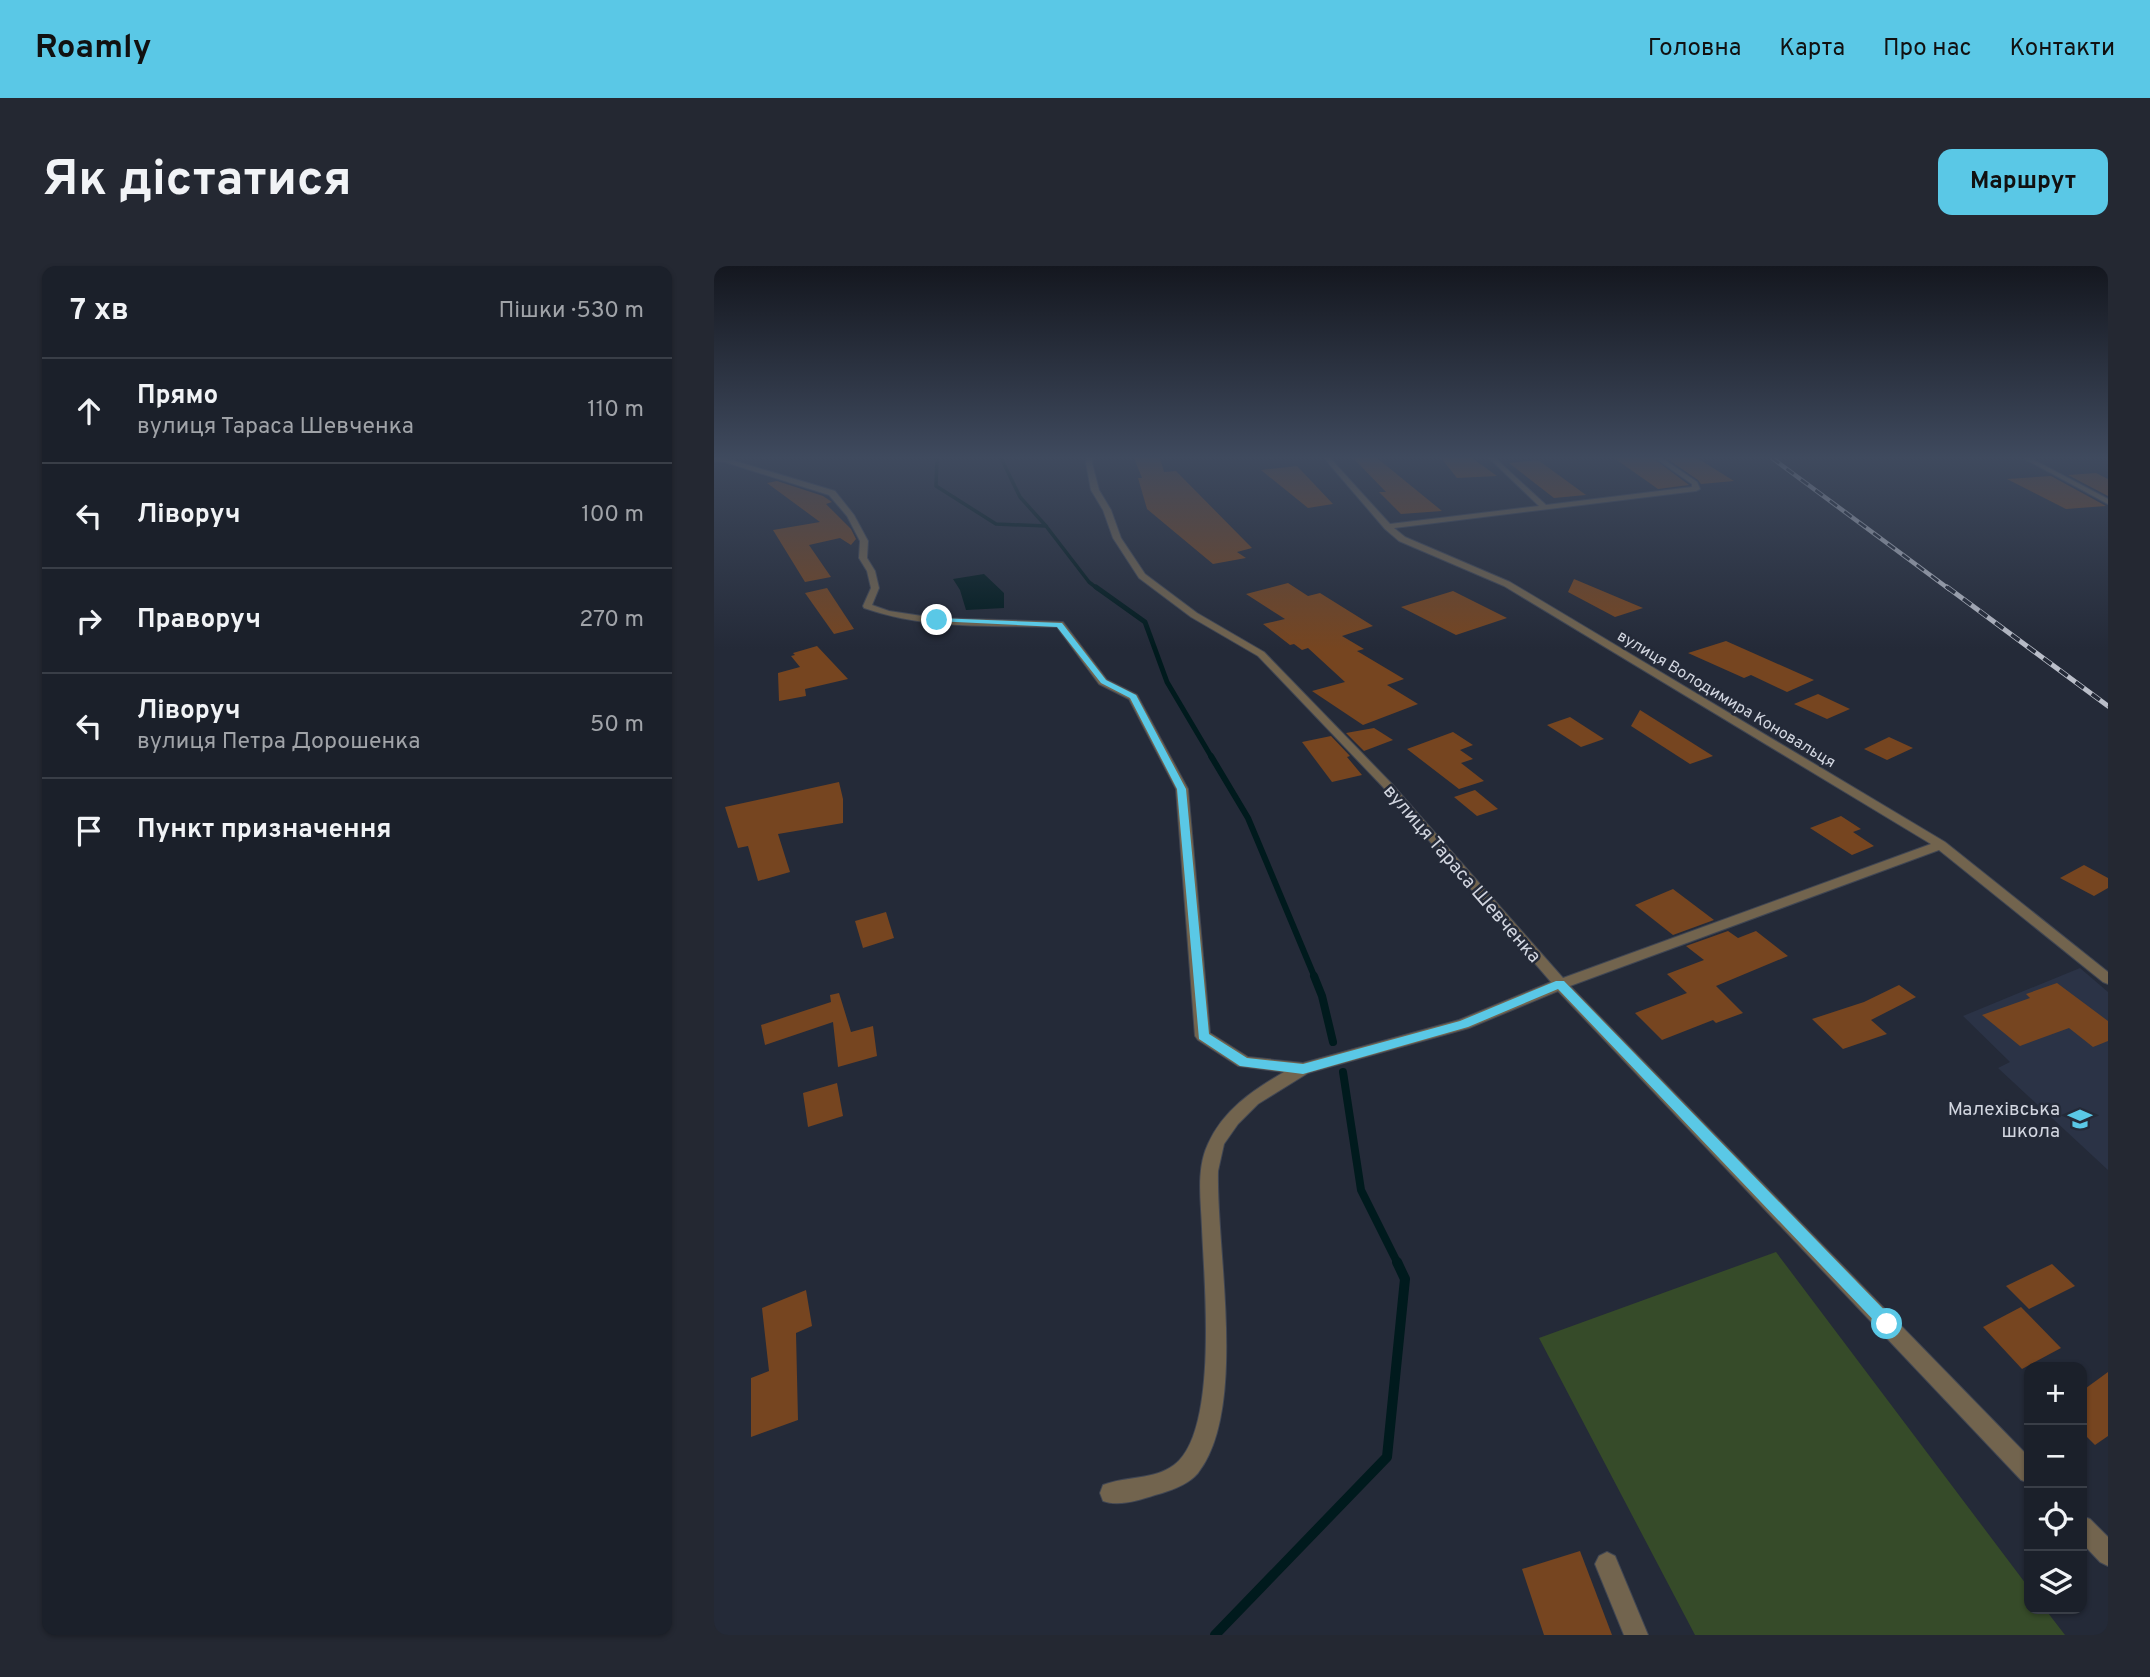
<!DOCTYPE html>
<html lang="uk">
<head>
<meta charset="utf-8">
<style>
	:root { --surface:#1b202a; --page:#242832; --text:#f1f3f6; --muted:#a0a3a8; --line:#393e47; --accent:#5ac8e6 }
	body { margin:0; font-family:Overpass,sans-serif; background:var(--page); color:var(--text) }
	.controls { position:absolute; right:21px; bottom:21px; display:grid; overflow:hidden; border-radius:14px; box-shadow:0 2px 5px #0004 }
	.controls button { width:63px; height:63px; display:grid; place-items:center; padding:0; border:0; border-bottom:2px solid var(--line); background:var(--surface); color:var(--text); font:35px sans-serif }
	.stop { position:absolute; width:21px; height:21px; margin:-16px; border:5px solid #5ac8e6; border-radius:50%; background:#fff }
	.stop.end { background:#5ac8e6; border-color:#fff; box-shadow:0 2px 7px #0008 }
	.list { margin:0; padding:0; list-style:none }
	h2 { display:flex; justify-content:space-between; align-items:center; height:91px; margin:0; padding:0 28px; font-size:30px }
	h2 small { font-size:23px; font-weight:400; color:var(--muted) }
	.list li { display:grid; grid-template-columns:46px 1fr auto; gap:21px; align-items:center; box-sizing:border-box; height:105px; padding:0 28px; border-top:2px solid var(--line) }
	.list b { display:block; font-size:26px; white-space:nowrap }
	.list p { margin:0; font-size:23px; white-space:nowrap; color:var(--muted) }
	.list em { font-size:23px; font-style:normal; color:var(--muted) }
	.icon { flex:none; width:38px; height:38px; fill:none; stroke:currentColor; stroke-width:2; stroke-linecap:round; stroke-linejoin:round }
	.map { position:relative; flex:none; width:1394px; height:1369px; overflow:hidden; border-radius:14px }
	header { display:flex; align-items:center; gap:42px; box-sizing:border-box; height:98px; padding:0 35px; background:var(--accent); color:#111 }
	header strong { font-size:33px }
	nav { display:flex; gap:38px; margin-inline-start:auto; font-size:24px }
	.intro { display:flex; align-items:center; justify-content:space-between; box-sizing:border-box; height:168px; padding:0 42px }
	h1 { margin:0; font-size:49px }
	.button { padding:18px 32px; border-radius:14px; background:var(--accent); color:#111; font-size:24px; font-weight:700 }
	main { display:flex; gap:42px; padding:0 42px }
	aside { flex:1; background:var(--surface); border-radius:14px; box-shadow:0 2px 5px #0004 }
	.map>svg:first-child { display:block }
</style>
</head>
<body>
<header>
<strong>Roamly</strong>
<nav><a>Головна</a><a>Карта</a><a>Про нас</a><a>Контакти</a></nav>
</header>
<div class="intro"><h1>Як дістатися</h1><a class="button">Маршрут</a></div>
<main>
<aside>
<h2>7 хв<small>Пішки · 530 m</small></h2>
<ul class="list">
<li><svg class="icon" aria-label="ahead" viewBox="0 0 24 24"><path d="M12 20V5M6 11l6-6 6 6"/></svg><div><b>Прямо</b><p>вулиця Тараса Шевченка</p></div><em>110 m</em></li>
<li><svg class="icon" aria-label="left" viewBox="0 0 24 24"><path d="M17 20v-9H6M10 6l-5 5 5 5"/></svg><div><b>Ліворуч</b></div><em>100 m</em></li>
<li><svg class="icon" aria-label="right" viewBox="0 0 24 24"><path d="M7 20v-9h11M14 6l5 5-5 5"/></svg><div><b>Праворуч</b></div><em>270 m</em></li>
<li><svg class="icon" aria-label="left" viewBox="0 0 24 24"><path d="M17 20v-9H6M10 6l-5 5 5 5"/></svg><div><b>Ліворуч</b><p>вулиця Петра Дорошенка</p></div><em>50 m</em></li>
<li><svg class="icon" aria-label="arrive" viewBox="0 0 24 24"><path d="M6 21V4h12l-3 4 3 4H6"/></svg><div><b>Пункт призначення</b></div></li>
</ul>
</aside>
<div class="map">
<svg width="1394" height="1369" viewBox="0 0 1394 1369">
	<rect width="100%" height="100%" fill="#242a38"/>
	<polygon fill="#2b3346" points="1366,702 1394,726 1394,904 1284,802 1296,796 1249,750"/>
	<polygon fill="#364b29" points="1062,986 1315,1322 1315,1343 1331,1343 1351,1369 981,1369 825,1072"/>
	<polygon fill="#001a1d" points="270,308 290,327 290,342 252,344 246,324 239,313"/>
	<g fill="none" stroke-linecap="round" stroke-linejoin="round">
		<g stroke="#001a1d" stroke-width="3.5">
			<polyline points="220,192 223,192 222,220 282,258 332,260 375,316 384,323"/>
			<polyline points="287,192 306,231 332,260"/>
		</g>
		<polyline stroke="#001a1d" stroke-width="5" points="382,321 431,356 453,416 498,492"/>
		<polyline stroke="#001a1d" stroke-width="6" points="497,490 534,552 601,712"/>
		<g stroke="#001a1d" stroke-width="8">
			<polyline points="600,710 608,730 619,776"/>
			<polyline points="629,806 647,924 684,998"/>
		</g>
		<polyline stroke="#001a1d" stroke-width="10" points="501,1369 673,1191 691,1013 683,996"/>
	</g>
	<g fill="#764520">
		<polygon points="420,192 446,192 450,206 462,205 538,282 523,286 532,292 499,298 433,243 424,212 428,212"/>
		<polygon points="639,192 663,192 728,245 687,248 665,226 672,226"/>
		<polygon points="727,192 758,192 783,210 743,212"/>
		<polygon points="900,192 939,192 975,219 944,223"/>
		<polygon points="952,192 983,192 1020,215 987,218 984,214"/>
		<polygon points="824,194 872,229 840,232 795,197"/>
		<polygon points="583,200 619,238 594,242 547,204"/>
		<polygon points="1382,207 1394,213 1394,230 1354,209"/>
		<polygon points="1337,210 1392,240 1352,243 1293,213"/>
		<polygon points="63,215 109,230 118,236 112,238 137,263 142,273 137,279 126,272 95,279 117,311 91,316 59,264 106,256 53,217"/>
		<polygon points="860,313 929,342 901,351 854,326"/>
		<polygon points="574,317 594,330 606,327 659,360 628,370 650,383 643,385 690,413 673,419 704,438 649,459 598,425 631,416 594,382 588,384 580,378 576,379 549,358 571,353 532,328"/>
		<polygon points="113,322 140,363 120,368 91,327"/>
		<polygon points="739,325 793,352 742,369 687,341"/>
		<polygon points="1012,375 1100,414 1073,426 1037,409 1030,412 974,387"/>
		<polygon points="103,380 134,413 91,423 92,430 65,435 64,407 86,401 77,390 81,389 79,387"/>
		<polygon points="1104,428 1136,443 1113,453 1080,438"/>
		<polygon points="926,444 999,490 976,498 917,460"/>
		<polygon points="856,451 890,473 867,481 833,459"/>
		<polygon points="660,462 679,474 650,485 632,467"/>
		<polygon points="739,466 759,479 746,484 759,493 747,497 770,515 745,523 693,483"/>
		<polygon points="617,470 636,490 633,491 648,509 618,516 588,476"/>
		<polygon points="1175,471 1199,482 1173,494 1150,483"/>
		<polygon points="125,516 129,533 129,557 64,568 76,606 44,615 34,580 24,582 11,541"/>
		<polygon points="761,524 784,543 763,550 740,531"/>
		<polygon points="1127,550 1147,563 1139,566 1160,580 1138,589 1096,562"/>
		<polygon points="1370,599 1394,612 1394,622 1380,630 1346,612"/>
		<polygon points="959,623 1000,654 959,669 921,639"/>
		<polygon points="172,646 180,672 149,682 141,655"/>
		<polygon points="1014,665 1024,672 1042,665 1074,690 1002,720 1029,747 1002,757 999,754 948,774 921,747 973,727 953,708 990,694 972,680"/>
		<polygon points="1343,717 1394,755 1394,775 1379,781 1355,762 1306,780 1268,749 1316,732 1312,728"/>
		<polygon points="1185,719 1202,731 1157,754 1173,768 1129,783 1098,753 1150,736"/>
		<polygon points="125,727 137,766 159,760 163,790 124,801 119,756 51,779 47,759 117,736 116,729"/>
		<polygon points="123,817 129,850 94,861 89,827"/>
		<polygon points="1338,998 1361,1020 1315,1043 1292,1020"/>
		<polygon points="92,1024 98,1060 82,1067 84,1154 37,1171 37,1112 55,1105 48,1042"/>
		<polygon points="1307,1041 1347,1082 1308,1103 1269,1061"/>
		<polygon points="1394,1106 1394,1170 1381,1179 1368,1166 1368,1125"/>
		<polygon points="866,1285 898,1369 830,1369 808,1303"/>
	</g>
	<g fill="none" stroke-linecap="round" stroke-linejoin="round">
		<g stroke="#404653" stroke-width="2">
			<g id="minor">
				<path d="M 0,192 L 14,193 L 121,225 L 140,249 L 154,275 L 153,292 L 161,305 L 165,322 L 158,339 L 175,345 L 221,352 L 349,356 L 393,414 L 423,429 L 474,523 L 496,767 L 534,791 L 589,797 L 745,754 L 837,716 L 669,521 L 544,390 L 477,351 L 425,312 L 399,272 L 389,244 L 377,224 L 372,197 L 373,192 L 379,192 L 378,197 L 385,224 L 397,244 L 407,272 L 431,308 L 483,347 L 550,386 L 677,517 L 849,712 L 1217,578 L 790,320 L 685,275 L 671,263 L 610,192 L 616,192 L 676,258 L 825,240 L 775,192 L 781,192 L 832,239 L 978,221 L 978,218 L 941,192 L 948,192 L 983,216 L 986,223 L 982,225 L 680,262 L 691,271 L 796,316 L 1231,576 L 1394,706 L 1394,718 L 1389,716 L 1225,584 L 856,720 L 1315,1191 L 1315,1217 L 1307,1214 L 844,725 L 755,762 L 594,807 L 544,838 L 524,858 L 510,878 L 504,905 C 502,984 534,1143 484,1207 C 474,1219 456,1225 441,1229 C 426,1234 404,1241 389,1235 L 386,1227 L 389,1219 C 412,1210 440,1214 460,1199 C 505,1166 490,1014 488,962 C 487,934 482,903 494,878 C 509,844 539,824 570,806 L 524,800 L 484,774 L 481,770 L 462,523 L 415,433 L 385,418 L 343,361 C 278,359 212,364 150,342 L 149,340 L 157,322 L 153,305 L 145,292 L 146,275 L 133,250 L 115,229 L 11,196 L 0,195 Z"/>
				<polygon points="1309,192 1316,192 1394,233 1394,238"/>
				<polygon points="1368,1250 1376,1253 1394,1271 1394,1300 1386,1296 1368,1277"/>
				<polygon points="893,1286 901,1290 934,1369 910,1369 881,1298 885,1290"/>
			</g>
		</g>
		<use href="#minor" fill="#72644e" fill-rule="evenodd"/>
		<g stroke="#babec9" stroke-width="4.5">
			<polyline id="rail-far1" points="1058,192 1235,323"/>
		</g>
		<g stroke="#babec9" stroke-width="5">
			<polyline id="rail" points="1233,321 1394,440"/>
		</g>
		<use href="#rail-far1" stroke="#242a38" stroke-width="2.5" stroke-dasharray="9" stroke-linecap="butt"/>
		<use href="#rail" stroke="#242a38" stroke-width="3.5" stroke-dasharray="10" stroke-linecap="butt"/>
	</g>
	<linearGradient id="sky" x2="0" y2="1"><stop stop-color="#14171f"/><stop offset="0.5" stop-color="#3f4a5e"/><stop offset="1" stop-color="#3f4a5e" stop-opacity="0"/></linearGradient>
	<rect width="1394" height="383" fill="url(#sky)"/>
	<polygon fill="#5ac8e6" points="223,352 348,357 392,414 422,429 472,523 495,768 533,792 589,798 746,755 842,715 850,715 1179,1053 1181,1058 1179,1063 1173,1066 1168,1063 844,723 754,761 589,808 526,800 485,773 463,523 416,432 387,417 343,361 221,355"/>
	<defs>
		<g id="school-bare" transform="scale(1.89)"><path d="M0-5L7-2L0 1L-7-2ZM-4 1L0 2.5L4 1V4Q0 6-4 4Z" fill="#5ac8e6" stroke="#242a38" stroke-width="2.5" paint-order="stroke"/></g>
	</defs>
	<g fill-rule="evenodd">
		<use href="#school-bare" x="1366" y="853"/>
	</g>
	<g text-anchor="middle" stroke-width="5" stroke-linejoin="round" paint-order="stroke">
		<g font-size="16" fill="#d2d6e0" stroke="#242a38">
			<text transform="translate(1013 432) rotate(31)" y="6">вулиця Володимира Коновальця</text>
		</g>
		<g font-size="19" fill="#d2d6e0" stroke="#242a38">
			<text transform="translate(749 607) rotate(49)" y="7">вулиця Тараса Шевченка</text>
		</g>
		<g font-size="19" fill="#d2d6e0" stroke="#242a38" text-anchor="end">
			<text x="1346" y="849">Малехівська<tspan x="1346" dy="22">школа</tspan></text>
		</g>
	</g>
</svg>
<div class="controls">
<button>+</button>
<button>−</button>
<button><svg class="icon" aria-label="locate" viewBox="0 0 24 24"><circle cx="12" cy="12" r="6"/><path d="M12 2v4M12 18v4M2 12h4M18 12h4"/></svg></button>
<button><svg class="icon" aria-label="layers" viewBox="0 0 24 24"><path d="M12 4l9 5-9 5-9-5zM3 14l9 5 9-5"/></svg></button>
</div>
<div class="stop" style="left:1173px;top:1058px"></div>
<div class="stop end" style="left:223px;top:354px"></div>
</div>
</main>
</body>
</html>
